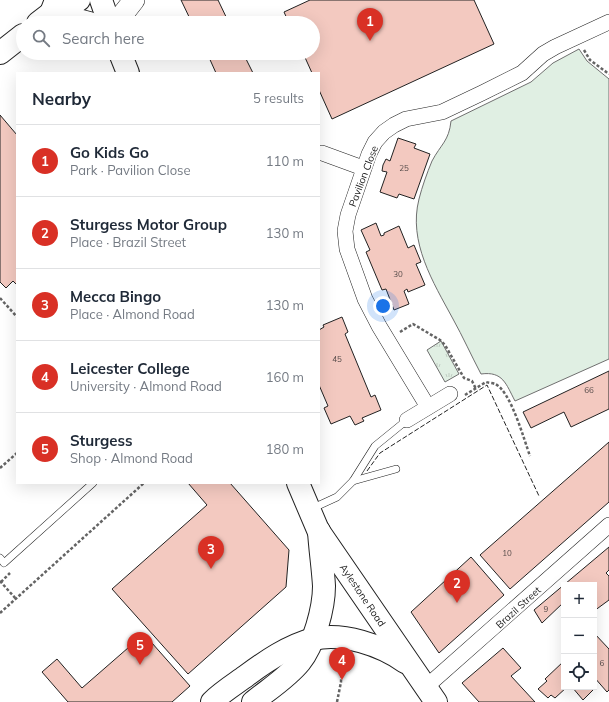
<!DOCTYPE html>
<html lang="en">
<head>
<meta charset="utf-8">
<style>
	:root { --surface:#fff; --page:#f2f2f3; --text:#1f2937; --muted:#747a83; --line:#e0e1e3; --accent:#d93025 }
	body { margin:0; font-family:Mulish,sans-serif; background:var(--page); color:var(--text) }
	.controls { position:absolute; right:12px; bottom:12px; display:grid; overflow:hidden; border-radius:0px; box-shadow:0 4px 16px #0002 }
	.controls button { width:36px; height:36px; display:grid; place-items:center; padding:0; border:0; border-bottom:1px solid var(--line); background:var(--surface); color:var(--text); font:20px sans-serif }
	.you { position:absolute; left:383px; top:306px; width:14px; height:14px; margin:-10px; border:3px solid #fff; border-radius:50%; background:#1a73e8; box-shadow:0 0 0 6px #1a73e833 }
	.badge { display:grid; place-items:center; width:26px; height:26px; border-radius:50%; background:var(--accent); color:#fff; font-size:13px; font-weight:700 }
	.pin { position:absolute; translate:-50% -33px; filter:drop-shadow(0 1px 2px #0008) }
	.pin::after { content:''; position:absolute; top:21px; width:14px; height:12px; background:inherit; clip-path:polygon(0 0,100% 0,50% 100%) }
	.list { margin:0; padding:0; list-style:none }
	h2 { display:flex; justify-content:space-between; align-items:center; height:52px; margin:0; padding:0 16px; font-size:17px }
	h2 small { font-size:13px; font-weight:400; color:var(--muted) }
	.list li { display:grid; grid-template-columns:26px 1fr auto; gap:12px; align-items:center; box-sizing:border-box; height:72px; padding:0 16px; border-top:1px solid var(--line) }
	.list b { display:block; font-size:15px; white-space:nowrap }
	.list p { margin:0; font-size:13px; white-space:nowrap; color:var(--muted) }
	.list em { font-size:13px; font-style:normal; color:var(--muted) }
	.icon { flex:none; width:22px; height:22px; fill:none; stroke:currentColor; stroke-width:2; stroke-linecap:round; stroke-linejoin:round }
	.map { position:relative; flex:none; width:609px; height:702px; overflow:hidden }
	.search { position:absolute; background:var(--surface); box-shadow:0 4px 16px #0002; left:16px; top:16px; width:304px; height:44px; display:flex; align-items:center; gap:10px; box-sizing:border-box; padding:0 14px; border-radius:22px; color:var(--muted); font-size:15px }
	.panel { position:absolute; background:var(--surface); box-shadow:0 4px 16px #0002; left:16px; top:72px; width:304px; height:412px; border-radius:0px }
	.map>svg:first-child { display:block }
</style>
</head>
<body>
<div class="map">
<svg width="609" height="702" viewBox="0 0 609 702">
	<defs>
		<pattern id="grass-tufts" width="24" height="20" patternUnits="userSpaceOnUse"><rect width="24" height="20" fill="#e0efe3"/><path d="M3 7l-1-3M5 7V3M7 7l1-3M15 17l-1-3M17 17v-4M19 17l1-3" fill="none" stroke="#c0cdc2"/></pattern>
	</defs>
	<rect width="100%" height="100%" fill="#fff"/>
	<polygon fill="url(#grass-tufts)" stroke="#6f6f6f" points="441,341 459,374 445,382 427,350"/>
	<path fill="#e0efe3" stroke="#6f6f6f" d="M 579,49 L 587,61 L 609,79 L 609,359 L 515,401 C 506,384 503,371 481,374 C 471,355 463,337 453,319 C 433,282 408,242 419,199 C 422,187 427,173 432,161 C 441,144 449,141 451,121 L 531,82 L 553,63 Z"/>
	<g fill="#f3c9c0" stroke="#222">
		<polygon points="181,0 218,0 229,23 192,23"/>
		<polygon points="310,0 474,0 494,44 332,119 319,90 319,73 312,73 303,53 313,53 313,23 289,23 284,12"/>
		<polygon points="207,53 243,53 253,73 216,73"/>
		<polygon points="0,115 17,135 17,285 13,281 6,288 0,282"/>
		<polygon points="398,138 416,144 414,148 430,154 414,199 399,194 397,198 380,192 387,172 382,171 383,165 386,159 390,161"/>
		<polygon points="376,223 381,236 384,235 384,233 399,226 408,248 414,245 421,262 416,264 425,285 408,292 407,289 404,291 409,304 394,310 386,289 382,290 366,252 370,250 361,230"/>
		<polygon points="342,317 348,332 345,334 371,397 375,395 381,410 362,418 364,421 355,425 350,416 331,424 324,408 328,406 319,385 319,330 324,327 323,325"/>
		<polygon points="609,371 609,409 571,427 564,412 531,428 523,412"/>
		<polygon points="609,442 609,502 510,589 480,555"/>
		<polygon points="188,483 230,483 289,550 286,587 188,674 112,589 207,505"/>
		<polygon points="609,547 609,570 606,573 609,576 609,600 594,611 594,585 564,585 564,602 542,623 534,610"/>
		<polygon points="471,557 504,595 439,653 411,612"/>
		<polygon points="594,633 609,649 609,690 607,692 594,677"/>
		<polygon points="144,634 190,686 172,702 68,702 42,672 57,659 82,688"/>
		<polygon points="503,648 521,668 511,676 535,702 479,702 462,683"/>
		<polygon points="564,661 564,687 567,687 555,698 551,695 548,698 538,689 547,681 545,679"/>
		<polygon points="572,687 590,687 593,690 583,700"/>
	</g>
	<g fill="none" stroke-linecap="round" stroke-linejoin="round">
		<g stroke="#222" stroke-width="8">
			<g id="lane">
				<polyline points="353,481 375,446 407,420"/>
				<polyline points="311,509 337,497 353,481 396,469"/>
				<polyline points="0,558 4,563 93,483"/>
			</g>
		</g>
		<g stroke="#222" stroke-width="16">
			<g id="street">
				<polyline points="322,153 363,168"/>
				<polyline points="428,407 379,326 365,299 347,249 345,231 348,215 369,154 375,142 384,132 394,125 406,119 442,112 482,93 522,73 543,54 555,47 609,22"/>
				<polyline points="407,420 450,394"/>
				<polyline points="426,687 609,525"/>
			</g>
		</g>
		<g stroke="#222" stroke-width="22">
			<polyline id="secondary" points="116,23 134,0"/>
		</g>
		<g stroke="#222" stroke-width="24">
			<g id="primary">
				<polyline points="56,0 51,13 89,23"/>
				<polyline points="101,0 109,23"/>
				<polyline points="38,23 51,13 79,0"/>
				<polyline points="0,53 23,35"/>
				<polyline points="120,53 128,73"/>
				<polyline points="298,483 318,530 436,702"/>
				<path d="M 212,702 C 222,692 235,684 246,676 C 266,661 288,646 313,639 C 343,632 381,645 405,662"/>
				<path d="M 253,702 C 269,689 287,678 300,662 C 314,645 324,608 324,586 C 323,568 320,549 319,531"/>
			</g>
		</g>
		<g stroke="#646464" stroke-width="2.5" stroke-dasharray="3 2" stroke-linecap="butt">
			<polyline points="584,50 590,60 609,74"/>
			<polyline points="0,298 17,317"/>
			<polyline points="400,332 413,324 440,340 445,345 464,378 472,381 476,389"/>
			<path d="M 465,395 L 486,382 C 489,383 493,383 495,384 C 511,391 524,440 530,456"/>
			<polyline points="0,468 17,453"/>
			<polyline points="0,581 16,599"/>
			<polyline points="1,582 10,573"/>
			<polyline points="0,613 144,483"/>
			<polyline points="337,702 341,682 342,657"/>
		</g>
		<use href="#lane" stroke="#fff" stroke-width="7"/>
		<use href="#street" stroke="#fff" stroke-width="15"/>
		<use href="#secondary" stroke="#fff" stroke-width="21"/>
		<use href="#primary" stroke="#fff" stroke-width="22"/>
		<polyline stroke="#222" stroke-width="1" stroke-dasharray="5 2" stroke-linecap="butt" points="367,471 380,453 487,385 539,496"/>
	</g>
	<g text-anchor="middle" stroke-width="3" stroke-linejoin="round" paint-order="stroke">
		<g font-size="8" fill="#564c4a">
			<text x="404" y="171">25</text>
			<text x="398" y="277">30</text>
			<text x="337" y="362">45</text>
			<text x="589" y="393">66</text>
			<text x="507" y="556">10</text>
			<text x="546" y="612">9</text>
			<text x="602" y="666">6</text>
		</g>
		<g font-size="10" fill="#222" stroke="#fff">
			<text transform="translate(363 176) rotate(-69)" y="4">Pavilion Close</text>
			<text transform="translate(363 595) rotate(56)" y="4">Aylestone Road</text>
			<text transform="translate(518 607) rotate(-42)" y="4">Brazil Street</text>
		</g>
	</g>
</svg>
<div class="controls">
<button>+</button>
<button>−</button>
<button><svg class="icon" aria-label="locate" viewBox="0 0 24 24"><circle cx="12" cy="12" r="6"/><path d="M12 2v4M12 18v4M2 12h4M18 12h4"/></svg></button>
</div>
<div class="you"></div>
<div class="pin badge" style="left:370px;top:41px">1</div>
<div class="pin badge" style="left:457px;top:603px">2</div>
<div class="pin badge" style="left:211px;top:569px">3</div>
<div class="pin badge" style="left:342px;top:680px">4</div>
<div class="pin badge" style="left:140px;top:665px">5</div>
<div class="search"><svg class="icon" aria-label="search" viewBox="0 0 24 24"><circle cx="10" cy="10" r="6"/><path d="M15 15l6 6"/></svg>Search here</div>
<section class="panel">
<h2>Nearby<small>5 results</small></h2>
<ul class="list">
<li><span class="badge">1</span><div><b>Go Kids Go</b><p>Park · Pavilion Close</p></div><em>110 m</em></li>
<li><span class="badge">2</span><div><b>Sturgess Motor Group</b><p>Place · Brazil Street</p></div><em>130 m</em></li>
<li><span class="badge">3</span><div><b>Mecca Bingo</b><p>Place · Almond Road</p></div><em>130 m</em></li>
<li><span class="badge">4</span><div><b>Leicester College</b><p>University · Almond Road</p></div><em>160 m</em></li>
<li><span class="badge">5</span><div><b>Sturgess</b><p>Shop · Almond Road</p></div><em>180 m</em></li>
</ul>
</section>
</div>
</body>
</html>
